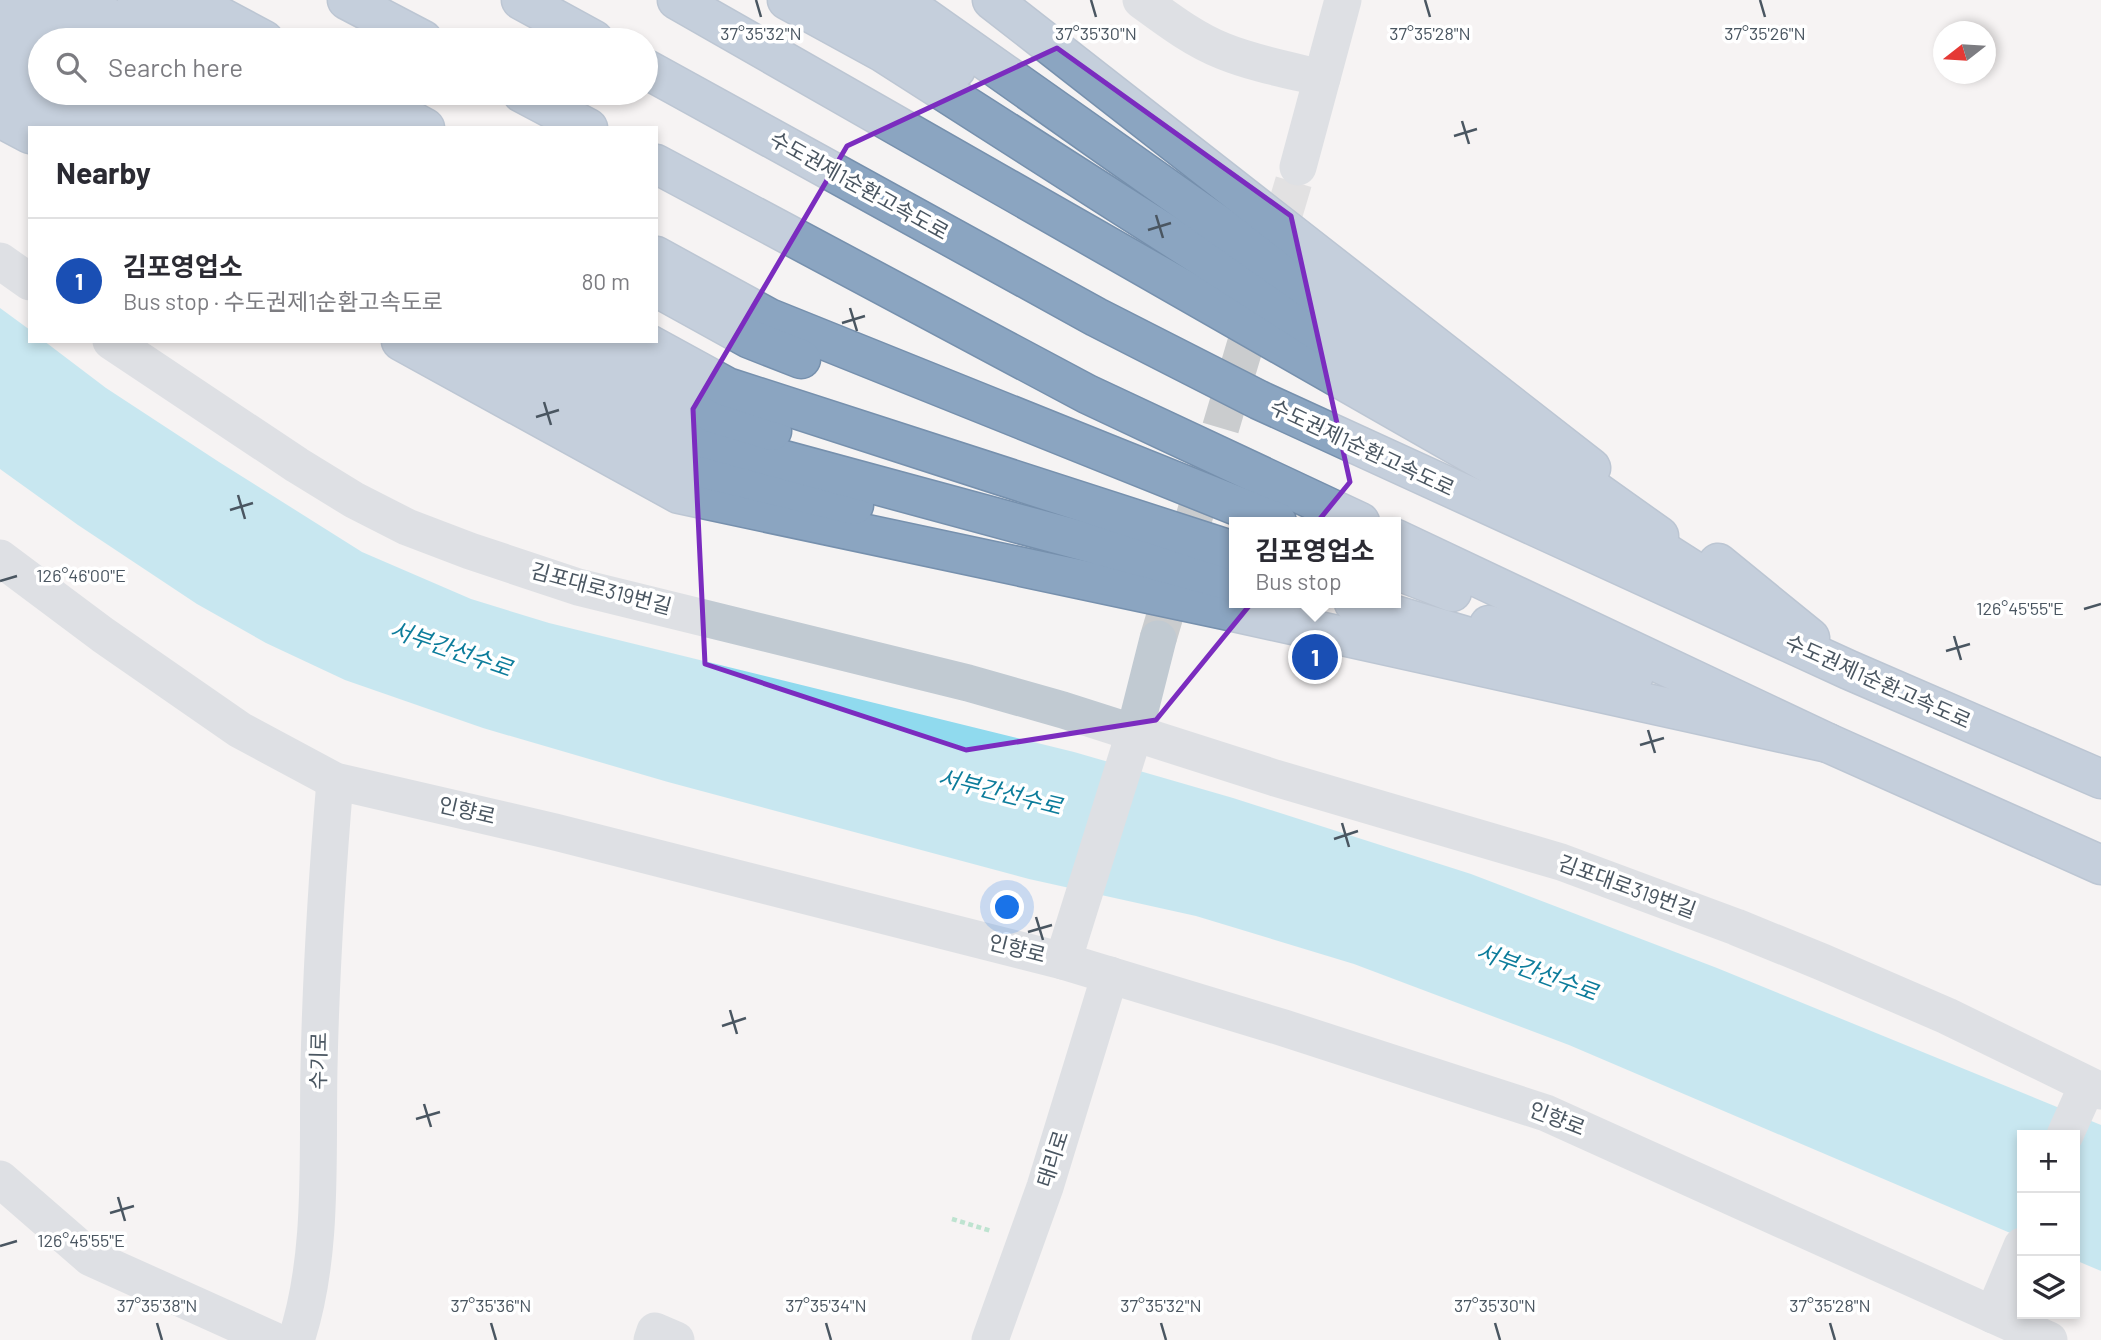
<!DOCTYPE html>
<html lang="en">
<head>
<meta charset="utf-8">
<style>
	:root { --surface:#fff; --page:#f7f7f7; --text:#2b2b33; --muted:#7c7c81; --line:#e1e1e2; --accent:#1a73e8 }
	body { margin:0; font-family:Barlow,"Noto Sans KR",sans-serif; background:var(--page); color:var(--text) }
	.controls { position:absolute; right:21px; bottom:21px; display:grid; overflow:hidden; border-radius:0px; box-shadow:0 4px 10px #0003 }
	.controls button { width:63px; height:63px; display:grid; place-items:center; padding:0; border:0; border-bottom:2px solid var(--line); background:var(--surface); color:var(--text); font:35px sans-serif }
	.compass { position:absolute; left:1933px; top:21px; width:63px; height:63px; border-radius:50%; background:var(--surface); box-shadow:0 4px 10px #0003; rotate:253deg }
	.you { position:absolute; left:1008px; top:908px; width:24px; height:24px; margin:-18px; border:5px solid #fff; border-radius:50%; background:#1a73e8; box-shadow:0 0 0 10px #1a73e833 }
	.badge { display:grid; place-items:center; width:46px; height:46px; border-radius:50%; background:var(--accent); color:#fff; font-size:23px; font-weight:700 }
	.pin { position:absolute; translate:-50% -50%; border:4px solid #fff; box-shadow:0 2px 7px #0006 }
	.popup { position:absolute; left:1229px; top:517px; width:172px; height:91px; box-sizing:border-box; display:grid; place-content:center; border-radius:0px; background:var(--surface); filter:drop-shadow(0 2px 5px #0005); font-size:23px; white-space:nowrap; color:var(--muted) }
	.popup b { font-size:26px; color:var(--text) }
	.popup::after { content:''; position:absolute; left:50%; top:100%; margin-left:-14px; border:14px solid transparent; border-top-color:var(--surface) }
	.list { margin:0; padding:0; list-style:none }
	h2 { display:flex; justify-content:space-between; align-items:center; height:91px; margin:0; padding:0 28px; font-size:30px }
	h2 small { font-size:23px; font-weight:400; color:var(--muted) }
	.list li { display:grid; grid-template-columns:46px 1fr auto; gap:21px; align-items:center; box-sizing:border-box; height:126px; padding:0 28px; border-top:2px solid var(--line) }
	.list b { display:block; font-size:26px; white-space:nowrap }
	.list p { margin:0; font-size:23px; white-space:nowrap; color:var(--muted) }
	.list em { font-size:23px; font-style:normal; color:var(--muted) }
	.icon { flex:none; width:38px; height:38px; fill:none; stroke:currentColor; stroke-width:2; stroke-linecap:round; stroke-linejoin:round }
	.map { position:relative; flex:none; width:2101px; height:1340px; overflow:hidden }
	.search { position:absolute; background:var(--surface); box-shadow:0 4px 10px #0003; left:28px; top:28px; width:630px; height:77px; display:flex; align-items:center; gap:18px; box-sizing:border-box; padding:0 24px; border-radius:38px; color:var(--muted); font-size:26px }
	.panel { position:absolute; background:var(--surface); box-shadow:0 4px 10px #0003; left:28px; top:126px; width:630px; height:217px; border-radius:0px }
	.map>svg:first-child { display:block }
</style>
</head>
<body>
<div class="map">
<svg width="2101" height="1340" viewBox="0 0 2101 1340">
	<rect width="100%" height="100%" fill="#f5f3f3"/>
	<polygon fill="#90daee" points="0,308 30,330 30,341 44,341 106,388 219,462 362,552 471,599 549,623 1074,752 1233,798 1471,874 1717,968 2101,1125 2101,1271 2075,1260 2075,1135 2022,1135 2022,1238 1569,1045 1354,964 1196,916 1029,879 668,782 483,728 345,680 266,643 197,604 78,525 0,469"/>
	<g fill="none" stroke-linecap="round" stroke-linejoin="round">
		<polyline stroke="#caccce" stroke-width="37" stroke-dasharray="37 18" stroke-linecap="butt" points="1158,639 1298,167"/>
		<g stroke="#7690ad" stroke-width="41">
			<g id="highway">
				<polyline points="17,0 90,40"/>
				<polyline points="76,0 150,40"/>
				<polyline points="137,0 211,40"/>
				<polyline points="189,0 264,40"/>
				<polyline points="347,0 423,40"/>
				<polyline points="521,0 594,40"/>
				<polyline points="677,0 1647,554"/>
				<polyline points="787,0 882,52 1420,396"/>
				<polyline points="844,0 898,30 956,69"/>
				<polyline points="900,0 1413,362"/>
				<polyline points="992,0 1591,468"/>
				<polyline points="0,22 40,44"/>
				<polyline points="0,53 40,75"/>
				<polyline points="646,69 1096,317 1259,400 1849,670 2101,779"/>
				<polyline points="0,85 77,128"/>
				<polyline points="71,93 134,128"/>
				<polyline points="128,93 191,128"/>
				<polyline points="186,93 250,128"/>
				<polyline points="246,93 311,128"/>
				<polyline points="309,93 374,128"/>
				<polyline points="361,93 425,128"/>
				<polyline points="522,93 588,128"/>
				<polyline points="0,118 30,134"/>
				<polyline points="656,164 1087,394 1360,522"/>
				<polyline points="656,256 769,318 1277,522"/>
				<polyline points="656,287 750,339 801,359"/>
				<polyline points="401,341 679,494 1224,610 1828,743"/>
				<polyline points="462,341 685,464 854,505"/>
				<polyline points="522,341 699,437 1234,582"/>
				<polyline points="582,341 715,414 772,431"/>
				<polyline points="643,341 727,387 1234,551"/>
				<polyline points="1404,370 1580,489"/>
				<polyline points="1562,467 1659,536"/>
				<polyline points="1630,530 1732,595"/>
				<polyline points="1396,539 1828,743 2101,865"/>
				<polyline points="1718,563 1810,638"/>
				<polyline points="1396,570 1452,592"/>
				<polyline points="1354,603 1513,650"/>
				<polyline points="1489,625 1634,675"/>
			</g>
		</g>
		<polyline stroke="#7ad0a6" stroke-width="4.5" stroke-dasharray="5 3.5" stroke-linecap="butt" points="952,1219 991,1231"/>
		<g stroke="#c1cad2" stroke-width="37">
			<path d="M 1141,0 C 1167,19 1193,39 1223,51 C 1255,64 1289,70 1322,78"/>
			<polyline points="1298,167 1343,0"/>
			<polyline points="0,261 30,282"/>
			<polyline points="111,341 297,465 354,500 407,527 470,551 578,587 968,683 1063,710 1275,778 1561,862 1736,927 1822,962 1947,1016 2101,1091"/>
			<polyline points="0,558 103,635 240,730 335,781 555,832 1063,961 1284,1028 1546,1113 2049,1340"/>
			<polyline points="1063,961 1134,734 1158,639"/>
			<polyline points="2065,1135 2087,1086"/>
			<polyline points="0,1179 91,1258 273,1340"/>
			<polyline points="1993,1315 2022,1246"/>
			<path d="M 296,1340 C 324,1256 317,1155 319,1067 C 321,971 327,876 335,781"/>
			<polyline points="652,1340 655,1331 676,1340"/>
			<polyline points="990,1340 1045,1187 1110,975"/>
		</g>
		<use href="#highway" stroke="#8ba5c1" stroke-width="38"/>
	</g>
	<path d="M0 0H2101V1340H0ZM 1057,48 L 1291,216 L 1350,482 L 1156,720 L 966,750 L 705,664 L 693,409 L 847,146 Z" fill="#f5f3f3" fill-opacity=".55" fill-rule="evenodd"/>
	<path fill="none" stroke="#7b2cbf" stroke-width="5" stroke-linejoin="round" d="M 1057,48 L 1291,216 L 1350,482 L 1156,720 L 966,750 L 705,664 L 693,409 L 847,146 Z"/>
	<path fill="none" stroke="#4a5661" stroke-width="2.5" d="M 756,0 L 761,17M 1091,0 L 1096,17M 1425,0 L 1430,17M 1760,0 L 1765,17M 1462,121 L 1469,144M 1454,136 L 1477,129M 1156,215 L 1163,238M 1148,230 L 1171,223M 850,308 L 857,331M 842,323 L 865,316M 544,402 L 551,425M 536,417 L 559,410M 238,495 L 245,519M 230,510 L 253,503M 0,581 L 17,576M 2084,609 L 2101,604M 1954,636 L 1961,660M 1946,651 L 1970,644M 1648,730 L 1655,753M 1640,745 L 1664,738M 1342,823 L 1349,847M 1334,839 L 1358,831M 1036,917 L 1043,940M 1028,932 L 1052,925M 730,1010 L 737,1034M 722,1026 L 746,1018M 424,1104 L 431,1127M 416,1119 L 440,1112M 118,1197 L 125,1221M 110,1213 L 134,1206M 0,1246 L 17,1241M 157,1323 L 162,1340M 491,1323 L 496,1340M 826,1323 L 831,1340M 1161,1323 L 1166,1340M 1495,1323 L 1500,1340M 1830,1323 L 1835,1340"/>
	<g text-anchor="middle" stroke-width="7" stroke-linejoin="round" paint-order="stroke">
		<g font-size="21" fill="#4a5661" stroke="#fff">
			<text transform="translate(859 186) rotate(29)" y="7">수도권제1순환고속도로</text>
			<text transform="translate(1362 448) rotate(25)" y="7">수도권제1순환고속도로</text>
			<text transform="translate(601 589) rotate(15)" y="7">김포대로319번길</text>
			<text transform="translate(1878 682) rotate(24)" y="7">수도권제1순환고속도로</text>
			<text transform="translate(467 811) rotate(13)" y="7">인향로</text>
			<text transform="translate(1627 887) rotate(20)" y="7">김포대로319번길</text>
			<text transform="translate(1017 949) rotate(14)" y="7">인향로</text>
			<text transform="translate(319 1061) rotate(-89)" y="7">수기로</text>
			<text transform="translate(1557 1119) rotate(21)" y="7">인향로</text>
			<text transform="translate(1053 1159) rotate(-72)" y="7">태리로</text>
		</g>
		<g font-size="23" font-style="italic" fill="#0c7c9b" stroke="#fff">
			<text transform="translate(451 649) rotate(19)" y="8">서부간선수로</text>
			<text transform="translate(1000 792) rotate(14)" y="8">서부간선수로</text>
			<text transform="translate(1537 972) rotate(20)" y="8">서부간선수로</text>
		</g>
	</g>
	<g font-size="18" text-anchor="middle" fill="#4a5661" stroke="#fff" stroke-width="7" stroke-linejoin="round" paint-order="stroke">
		<text x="761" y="40">37°35'32"N</text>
		<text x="1096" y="40">37°35'30"N</text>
		<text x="1430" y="40">37°35'28"N</text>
		<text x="1765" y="40">37°35'26"N</text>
		<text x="81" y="582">126°46'00"E</text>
		<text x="2020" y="615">126°45'55"E</text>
		<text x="81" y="1247">126°45'55"E</text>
		<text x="157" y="1312">37°35'38"N</text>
		<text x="491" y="1312">37°35'36"N</text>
		<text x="826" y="1312">37°35'34"N</text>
		<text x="1161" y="1312">37°35'32"N</text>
		<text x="1495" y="1312">37°35'30"N</text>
		<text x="1830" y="1312">37°35'28"N</text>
	</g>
</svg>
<div class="controls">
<button>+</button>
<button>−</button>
<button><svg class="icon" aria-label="layers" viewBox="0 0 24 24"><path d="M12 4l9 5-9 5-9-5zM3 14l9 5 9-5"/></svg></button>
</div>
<svg class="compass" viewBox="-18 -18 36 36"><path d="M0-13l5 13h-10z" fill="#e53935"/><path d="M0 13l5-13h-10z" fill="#7c7c81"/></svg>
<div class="you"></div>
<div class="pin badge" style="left:1315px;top:657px;background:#1a4fb4">1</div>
<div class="popup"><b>김포영업소</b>Bus stop</div>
<div class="search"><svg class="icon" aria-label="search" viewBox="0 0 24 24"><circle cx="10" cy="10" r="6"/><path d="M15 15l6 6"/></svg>Search here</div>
<section class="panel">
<h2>Nearby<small></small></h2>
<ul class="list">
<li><span class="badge" style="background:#1a4fb4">1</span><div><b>김포영업소</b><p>Bus stop · 수도권제1순환고속도로</p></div><em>80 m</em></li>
</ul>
</section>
</div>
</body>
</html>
